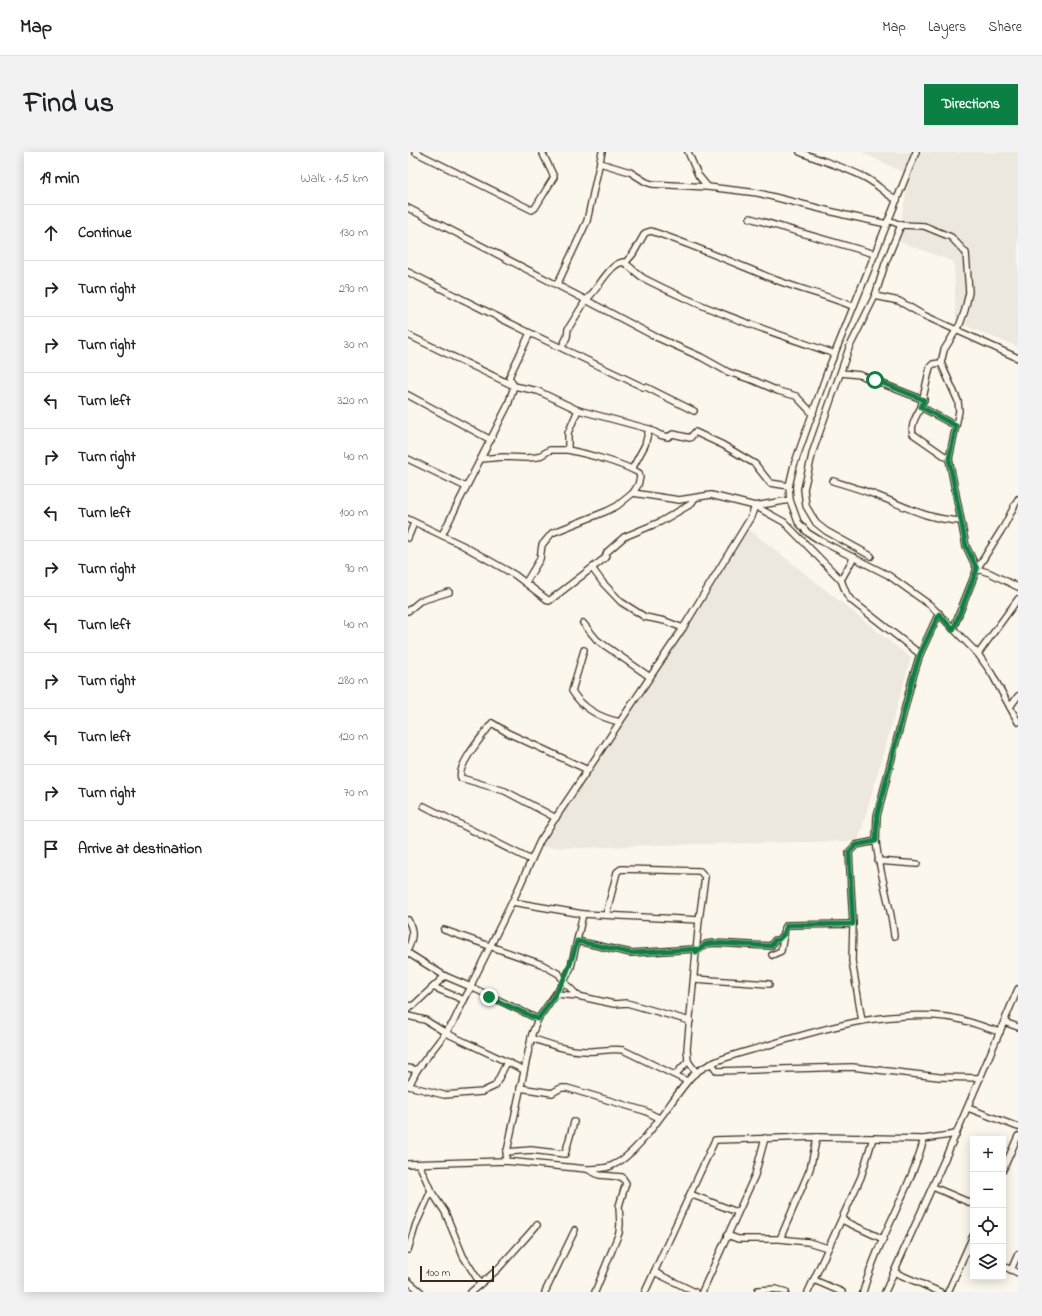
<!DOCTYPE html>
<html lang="en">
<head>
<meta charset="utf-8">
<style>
	:root { --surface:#fff; --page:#f2f2f2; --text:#202124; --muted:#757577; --line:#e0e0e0; --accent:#0b8043 }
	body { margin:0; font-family:"Indie Flower",sans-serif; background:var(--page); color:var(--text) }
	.controls { position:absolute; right:12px; bottom:12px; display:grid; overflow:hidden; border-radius:0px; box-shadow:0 2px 10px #0003 }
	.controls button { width:36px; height:36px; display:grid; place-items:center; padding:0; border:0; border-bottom:1px solid var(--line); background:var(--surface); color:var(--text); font:20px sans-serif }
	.scale { position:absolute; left:12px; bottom:10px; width:74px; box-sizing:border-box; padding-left:4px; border:2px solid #3b2a1e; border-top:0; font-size:11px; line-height:14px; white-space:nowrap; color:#3b2a1e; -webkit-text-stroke:3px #fbf7ec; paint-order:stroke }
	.stop { position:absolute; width:12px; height:12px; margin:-9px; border:3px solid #0b8043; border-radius:50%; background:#fff }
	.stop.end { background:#0b8043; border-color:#fff; box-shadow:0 1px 4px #0008 }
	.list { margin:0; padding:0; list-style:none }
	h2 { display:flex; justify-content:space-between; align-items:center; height:52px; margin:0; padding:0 16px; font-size:17px }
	h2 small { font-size:13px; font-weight:400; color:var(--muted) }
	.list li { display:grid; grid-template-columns:26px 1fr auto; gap:12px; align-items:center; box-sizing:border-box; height:56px; padding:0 16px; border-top:1px solid var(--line) }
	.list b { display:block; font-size:15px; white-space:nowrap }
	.list em { font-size:13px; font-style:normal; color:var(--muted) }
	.icon { flex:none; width:22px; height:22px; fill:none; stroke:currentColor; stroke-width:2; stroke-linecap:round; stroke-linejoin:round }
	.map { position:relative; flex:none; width:610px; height:1140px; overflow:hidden; border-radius:0px }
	header { display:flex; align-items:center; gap:24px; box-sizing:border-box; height:56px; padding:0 20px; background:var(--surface); border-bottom:1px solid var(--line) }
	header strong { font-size:19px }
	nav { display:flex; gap:22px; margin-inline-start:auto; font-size:14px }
	.intro { display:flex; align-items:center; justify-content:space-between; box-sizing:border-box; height:96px; padding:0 24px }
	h1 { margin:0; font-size:28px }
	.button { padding:10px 18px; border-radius:0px; background:var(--accent); color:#fff; font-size:14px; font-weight:700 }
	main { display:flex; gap:24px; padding:0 24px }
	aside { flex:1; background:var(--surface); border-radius:0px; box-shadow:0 2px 10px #0003 }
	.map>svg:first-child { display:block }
</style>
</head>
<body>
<header>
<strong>Map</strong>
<nav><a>Map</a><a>Layers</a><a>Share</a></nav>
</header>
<div class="intro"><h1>Find us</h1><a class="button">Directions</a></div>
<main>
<aside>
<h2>19 min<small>Walk · 1.5 km</small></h2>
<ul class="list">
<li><svg class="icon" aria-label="ahead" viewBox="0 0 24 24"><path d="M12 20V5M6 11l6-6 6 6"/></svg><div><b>Continue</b></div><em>130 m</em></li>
<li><svg class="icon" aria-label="right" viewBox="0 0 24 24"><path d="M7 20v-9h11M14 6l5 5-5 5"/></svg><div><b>Turn right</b></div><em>290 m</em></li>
<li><svg class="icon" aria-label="right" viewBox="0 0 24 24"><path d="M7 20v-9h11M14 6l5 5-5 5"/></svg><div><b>Turn right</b></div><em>30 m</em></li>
<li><svg class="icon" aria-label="left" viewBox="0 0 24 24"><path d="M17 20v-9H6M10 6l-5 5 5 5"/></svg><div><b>Turn left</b></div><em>320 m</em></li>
<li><svg class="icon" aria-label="right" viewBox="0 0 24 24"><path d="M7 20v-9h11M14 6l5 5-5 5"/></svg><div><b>Turn right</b></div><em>40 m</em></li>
<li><svg class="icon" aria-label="left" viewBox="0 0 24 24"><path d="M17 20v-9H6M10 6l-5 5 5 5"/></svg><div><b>Turn left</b></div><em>100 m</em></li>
<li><svg class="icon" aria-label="right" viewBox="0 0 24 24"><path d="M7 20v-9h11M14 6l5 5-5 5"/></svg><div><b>Turn right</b></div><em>90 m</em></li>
<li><svg class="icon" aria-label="left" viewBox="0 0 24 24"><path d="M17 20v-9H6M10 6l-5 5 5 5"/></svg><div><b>Turn left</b></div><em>40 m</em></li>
<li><svg class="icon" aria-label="right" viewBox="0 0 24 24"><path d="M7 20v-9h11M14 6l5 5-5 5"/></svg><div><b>Turn right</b></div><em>280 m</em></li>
<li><svg class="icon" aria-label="left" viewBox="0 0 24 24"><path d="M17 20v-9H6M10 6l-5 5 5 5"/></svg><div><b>Turn left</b></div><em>120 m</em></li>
<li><svg class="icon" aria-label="right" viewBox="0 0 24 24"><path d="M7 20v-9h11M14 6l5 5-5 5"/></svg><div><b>Turn right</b></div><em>70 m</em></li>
<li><svg class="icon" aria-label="arrive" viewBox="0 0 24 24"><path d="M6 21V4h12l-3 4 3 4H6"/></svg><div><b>Arrive at destination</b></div></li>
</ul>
</aside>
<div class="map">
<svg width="610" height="1140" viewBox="0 0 610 1140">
	<rect width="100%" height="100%" fill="#fbf7ec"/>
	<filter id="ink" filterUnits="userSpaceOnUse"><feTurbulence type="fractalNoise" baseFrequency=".025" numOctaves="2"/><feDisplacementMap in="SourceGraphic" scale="8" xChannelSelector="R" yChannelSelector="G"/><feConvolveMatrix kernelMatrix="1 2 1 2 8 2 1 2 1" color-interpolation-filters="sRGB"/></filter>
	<g filter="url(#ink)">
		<g fill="#ede8dd">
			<polygon points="453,0 610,0 610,195 548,170 546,110 490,89 501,23"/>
			<polygon points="341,377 503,506 450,689 244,693 175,696 130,695"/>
		</g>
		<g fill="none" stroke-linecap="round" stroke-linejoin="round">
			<g stroke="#3b2a1e" stroke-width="8">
				<g id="minor">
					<polyline points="7,0 124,58 127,56 146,25 134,0"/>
					<polyline points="280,0 290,23 300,35"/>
					<path d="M 392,0 C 413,9 435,14 456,25 C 469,31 475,41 489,48"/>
					<polyline points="508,0 420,218 386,313 381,334 382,348 390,370 400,381 413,389 480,423 522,453 570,502 584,522 610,570"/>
					<polyline points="192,11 222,20 238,30 244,32 300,35 350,41 437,63 479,72"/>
					<path d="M 0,56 L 178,148 C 190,138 201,112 215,110 C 224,115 230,124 239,128 C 299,159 364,180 427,202"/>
					<polyline points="342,66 467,102"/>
					<polyline points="480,68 493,73 516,74 543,85 558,101 561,140 557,158 552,172 536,198 533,211 550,249 551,259 541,307 558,394 569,417 582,421 610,435"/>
					<path d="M 217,111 L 225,102 L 237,81 L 243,79 C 285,93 326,111 368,128 C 394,138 421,144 446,155"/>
					<polyline points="0,120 122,181 101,225 106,234 100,253 34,383"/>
					<polyline points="149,133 179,69 194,0"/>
					<polyline points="467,144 491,149 515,163 610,206"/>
					<polyline points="122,181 235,235 238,235 286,259"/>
					<polyline points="0,183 106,234 130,239 170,258 241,277 252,283 260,285 265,282 282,286 287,280 315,293 347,312 362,331 381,334"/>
					<polyline points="154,195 159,185 160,177 178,148 248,185 293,205 320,220 347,229 370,239 388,244 405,262"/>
					<polyline points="533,211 525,212 522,215 513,255 548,274"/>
					<polyline points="433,221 452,223 516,248"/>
					<polyline points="0,243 83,288"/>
					<path d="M 513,255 C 509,263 502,273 505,282 L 541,307"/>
					<polyline points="0,307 58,335"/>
					<polyline points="73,307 95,305 118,306 130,305 142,298 160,298 160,281 170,258"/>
					<polyline points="224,317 237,293 241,277"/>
					<path d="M 425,329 C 438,333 452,337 465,342 C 497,354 517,367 553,369"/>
					<polyline points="225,341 271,348 303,343 347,354 376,370 433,428 439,443 443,448 512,502"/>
					<polyline points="347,354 382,348"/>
					<polyline points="0,367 54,393 107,423 141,449 197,406 199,400 216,385 252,370 283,352 287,346"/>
					<polyline points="0,386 6,371"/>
					<polyline points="463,404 418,379 408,371 398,354 396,337 405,299 441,196 467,144 477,112 493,73"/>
					<polyline points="184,416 195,431 213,450 237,465 257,469 275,476"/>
					<polyline points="433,428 446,405"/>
					<path d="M 118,430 L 132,407 L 134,393 L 144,381 L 199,359 L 209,354 L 225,341 L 230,333 L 232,325 L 231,321 C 214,311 180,302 160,298"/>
					<polyline points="0,459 12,449 41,440"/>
					<polyline points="175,471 189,488 242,525"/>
					<polyline points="545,477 569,417 596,374 610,347"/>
					<path d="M 176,498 L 164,539 C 175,557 193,566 212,570"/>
					<polyline points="570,502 610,447"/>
					<polyline points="602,555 610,544"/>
					<polyline points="16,654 123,708"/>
					<path d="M 148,666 L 97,639 L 53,626 C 48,614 77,581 84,571 L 100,581 L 180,618"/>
					<path d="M 468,689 C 471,721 483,752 486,784"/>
					<polyline points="470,709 509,712"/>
					<polyline points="104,750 175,762 291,768"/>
					<polyline points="198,763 209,720 213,717 292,719 297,725 291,768 279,897 280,909 288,920"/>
					<path d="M 0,768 C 6,779 5,786 0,797"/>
					<polyline points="445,772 441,700 448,693 468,689 469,664 504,528 512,502 531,461"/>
					<polyline points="36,778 133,812 151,822 156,830 170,844"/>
					<polyline points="169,789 223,801 288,797"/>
					<polyline points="288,800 298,792 306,791 363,794 367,788 370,788 376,783"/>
					<polyline points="0,801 37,824"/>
					<polyline points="364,803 373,799 377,776 379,773 445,772 444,809 454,869"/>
					<polyline points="286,827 361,832"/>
					<polyline points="148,842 170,844 206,852 219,851 282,869"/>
					<polyline points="0,857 1,854 6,853 25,835 56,848 63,835 37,824 25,835"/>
					<polyline points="0,864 17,868 38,881 116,918"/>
					<polyline points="130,867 156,830 163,815 175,762"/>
					<polyline points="596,870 610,875"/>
					<path d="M 123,886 C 141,892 159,899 178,899 C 191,900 202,896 215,898 L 279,929"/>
					<polyline points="304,912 309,919 444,915 531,925 572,926"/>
					<polyline points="0,916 9,918"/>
					<polyline points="268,922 280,909"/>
					<polyline points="0,931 1,934 36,943 74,940 87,934 99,910"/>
					<polyline points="1,934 9,918 45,871 56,848"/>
					<polyline points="112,936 144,941 153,936 159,936 237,959 251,966"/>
					<polyline points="560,956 610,975"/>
					<polyline points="98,1000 123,998 157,1002 166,970"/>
					<polyline points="97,1009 124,882 130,867 63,835 65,829 108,742 132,689 275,476 343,365 347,354"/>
					<path d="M 0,1012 L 97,1009 L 179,1017 C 187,1017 196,1017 203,1014 C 232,1003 262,948 284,924 C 302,908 330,902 354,895 C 414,877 475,858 539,865 C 557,867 575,875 592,880"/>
					<polyline points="11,1012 23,1039 37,1060 55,1104 72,1131"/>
					<polyline points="181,1018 191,1023 214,1025 218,1031 211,1054 212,1072 211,1081 187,1140"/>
					<polyline points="595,1018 610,984"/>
					<polyline points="525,1035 565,1052"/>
					<polyline points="282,1042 329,1060"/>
					<polyline points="434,1068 475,1087"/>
					<polyline points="319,1083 330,1087 372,1087 402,1017 409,985"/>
					<polyline points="372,1087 400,1090 420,1096"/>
					<polyline points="560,1096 565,1099"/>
					<polyline points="0,1098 8,1072 23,1039"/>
					<polyline points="595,1114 610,1121"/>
					<polyline points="603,1118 610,1102"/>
					<polyline points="246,1120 287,1140"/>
					<polyline points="486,1120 532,1140"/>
					<polyline points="406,1128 434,1140"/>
					<polyline points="0,1129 13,1140"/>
					<polyline points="350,1138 368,1137 378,1140"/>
					<polyline points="63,1140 89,1118 129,1073"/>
					<polyline points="137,1140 167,1078"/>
					<polyline points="237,1140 307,988 409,985 516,987 548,982"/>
					<polyline points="294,1140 347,1023 357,986"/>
					<polyline points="400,1140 453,1025 465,986"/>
					<path d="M 455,1140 C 470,1087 501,1040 516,987"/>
					<polyline points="477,1140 548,982 610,837"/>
					<polyline points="540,1140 565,1084"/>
				</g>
			</g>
			<use href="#minor" stroke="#fbf7ec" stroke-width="5.5"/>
		</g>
	</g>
	<g fill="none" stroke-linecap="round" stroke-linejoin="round" filter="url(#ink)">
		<path stroke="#0b8043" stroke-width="5" d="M 81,845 L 130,867 C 151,838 160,825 169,789 L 223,801 L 288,797 L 288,800 L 298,792 L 306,791 L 363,794 L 367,788 L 370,788 L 376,782 L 379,773 L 445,772 L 441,700 L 448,693 L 468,689 L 469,664 L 504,528 L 512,502 L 531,462 L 545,478 L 569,417 L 558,394 L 541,307 L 548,274 L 513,255 L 516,248 L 467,228"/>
	</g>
</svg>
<div class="controls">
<button>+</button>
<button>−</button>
<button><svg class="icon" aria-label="locate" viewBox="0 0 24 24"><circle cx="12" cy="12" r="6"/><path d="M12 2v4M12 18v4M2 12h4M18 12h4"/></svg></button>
<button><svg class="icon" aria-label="layers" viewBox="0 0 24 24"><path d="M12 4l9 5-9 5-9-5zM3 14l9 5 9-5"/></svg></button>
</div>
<div class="scale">100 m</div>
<div class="stop" style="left:467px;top:228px"></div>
<div class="stop end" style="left:81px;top:845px"></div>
</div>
</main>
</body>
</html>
